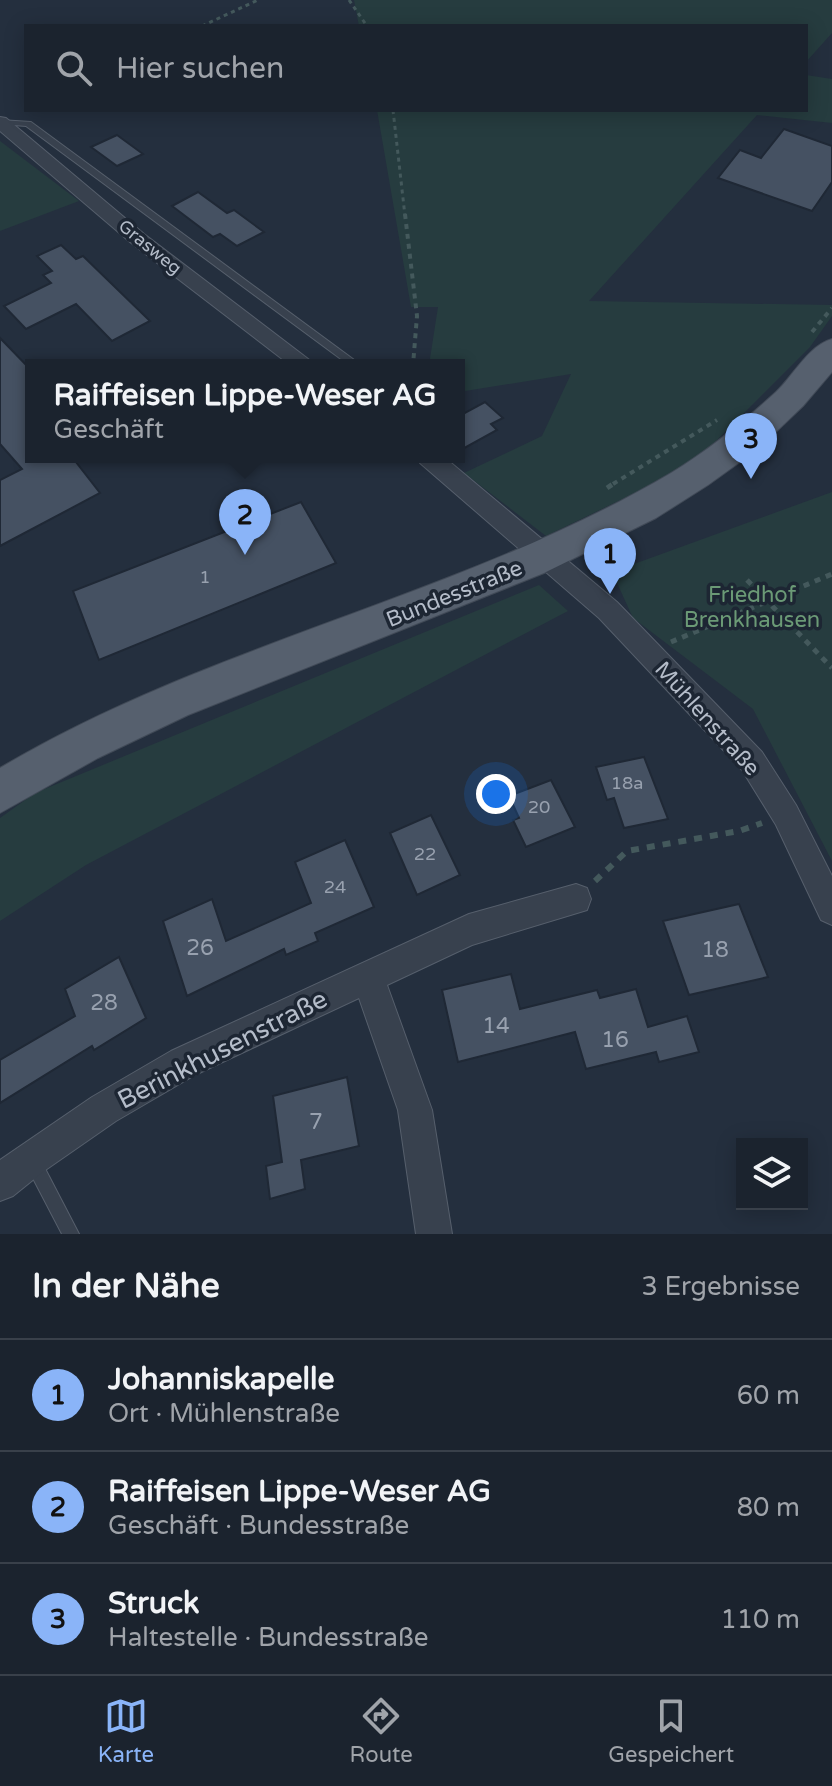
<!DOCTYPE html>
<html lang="de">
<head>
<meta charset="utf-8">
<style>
	:root { --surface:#1b232e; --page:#282f3a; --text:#f1f3f6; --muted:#a0a4aa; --line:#39404a; --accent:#8ab4f8 }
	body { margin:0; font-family:"Varela Round",sans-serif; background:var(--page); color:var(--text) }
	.controls { position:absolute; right:24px; bottom:24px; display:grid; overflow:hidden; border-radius:0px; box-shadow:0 4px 20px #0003 }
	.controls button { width:72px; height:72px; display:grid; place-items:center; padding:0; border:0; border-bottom:2px solid var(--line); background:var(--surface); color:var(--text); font:40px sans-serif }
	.you { position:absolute; left:496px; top:794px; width:28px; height:28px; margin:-20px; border:6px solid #fff; border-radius:50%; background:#1a73e8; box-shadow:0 0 0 12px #1a73e833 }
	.badge { display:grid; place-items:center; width:52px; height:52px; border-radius:50%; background:var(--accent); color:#111; font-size:26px; font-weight:700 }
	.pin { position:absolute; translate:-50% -66px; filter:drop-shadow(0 2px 4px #0008) }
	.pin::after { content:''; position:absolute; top:42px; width:28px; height:24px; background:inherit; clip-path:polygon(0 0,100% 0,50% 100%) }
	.popup { position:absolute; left:25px; top:359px; width:440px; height:104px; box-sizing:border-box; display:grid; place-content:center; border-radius:0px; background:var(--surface); filter:drop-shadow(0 2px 6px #0005); font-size:26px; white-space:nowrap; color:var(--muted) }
	.popup b { font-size:30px; color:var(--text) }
	.popup::after { content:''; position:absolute; left:50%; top:100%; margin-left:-16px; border:16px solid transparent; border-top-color:var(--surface) }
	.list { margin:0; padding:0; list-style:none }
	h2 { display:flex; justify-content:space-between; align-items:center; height:104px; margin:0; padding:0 32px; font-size:34px }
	h2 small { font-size:26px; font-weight:400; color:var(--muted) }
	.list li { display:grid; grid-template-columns:52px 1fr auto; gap:24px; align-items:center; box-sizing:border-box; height:112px; padding:0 32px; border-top:2px solid var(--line) }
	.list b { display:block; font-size:30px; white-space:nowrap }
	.list p { margin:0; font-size:26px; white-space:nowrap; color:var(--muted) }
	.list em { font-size:26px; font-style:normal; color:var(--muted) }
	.icon { flex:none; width:44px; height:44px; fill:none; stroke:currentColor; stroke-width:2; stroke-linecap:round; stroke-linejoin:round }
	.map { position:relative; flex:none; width:832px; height:1234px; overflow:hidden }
	.search { position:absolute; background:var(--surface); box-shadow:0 4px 20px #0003; left:24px; right:24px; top:24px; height:88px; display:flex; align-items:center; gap:20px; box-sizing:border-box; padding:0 28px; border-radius:0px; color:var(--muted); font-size:30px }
	.sheet { height:440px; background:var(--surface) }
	nav { display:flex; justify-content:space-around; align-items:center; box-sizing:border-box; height:112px; border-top:2px solid var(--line); background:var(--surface); font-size:22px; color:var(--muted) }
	nav a { display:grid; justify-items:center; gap:4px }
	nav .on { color:var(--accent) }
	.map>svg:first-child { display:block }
</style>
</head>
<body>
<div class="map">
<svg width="832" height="1234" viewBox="0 0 832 1234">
	<rect width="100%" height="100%" fill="#242f3e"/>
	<g fill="#263c3f">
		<polygon points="354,0 832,0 832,33 806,62 806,26 359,26"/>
		<polygon points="806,75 832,79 832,123 757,115 589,301 832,305 832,316 810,347 691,466 546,536 464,473 542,436 571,374 459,392 459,365 429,365 438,307 411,307 377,110 806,110"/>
		<polygon points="0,141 79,201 0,231"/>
		<polygon points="832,492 832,861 753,709 633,618 612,572"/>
		<polygon points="539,585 568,611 86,865 0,921 0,818 35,793"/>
	</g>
	<g fill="#455162" stroke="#1f2835" stroke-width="2">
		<polygon points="784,129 832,146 832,182 812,211 718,178 740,150 761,158"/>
		<polygon points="117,135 143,154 117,166 91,147"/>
		<polygon points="198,192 227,213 234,210 264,232 237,246 220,234 213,237 172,206"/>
		<polygon points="61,245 76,259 83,256 150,321 112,341 76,304 26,329 4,306 51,283 43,275 52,271 37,256"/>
		<polygon points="0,338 31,370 31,457 72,457 100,493 0,546 0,480 22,469 0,444"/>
		<polygon points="485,402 503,418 491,424 497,430 459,451 459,416"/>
		<polygon points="301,502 336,563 99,660 73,591"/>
		<polygon points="644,757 668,819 624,828 614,798 607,800 596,767"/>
		<polygon points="551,780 575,827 526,847 513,820 519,818 509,796"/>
		<polygon points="431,815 460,875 417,895 390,833"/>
		<polygon points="345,840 374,907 315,933 318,941 286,955 284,949 187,996 163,921 212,899 226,941 311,903 295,862"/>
		<polygon points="739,904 768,977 689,995 663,921"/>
		<polygon points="119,957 146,1018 94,1050 92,1046 0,1103 0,1060 75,1016 65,989"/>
		<polygon points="511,974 520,1009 597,990 600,998 636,989 648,1027 687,1016 699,1052 659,1062 656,1052 586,1069 575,1032 458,1062 442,990"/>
		<polygon points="347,1077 359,1146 301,1160 305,1189 270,1199 266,1166 282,1162 273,1096"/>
	</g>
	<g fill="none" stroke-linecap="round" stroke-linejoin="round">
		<g stroke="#565f6c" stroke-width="2">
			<g id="service">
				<polygon points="0,120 31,122 361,365 349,365 26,126 0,124"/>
				<polygon points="33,1155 39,1157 79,1234 62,1234 25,1163 27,1157"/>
			</g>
		</g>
		<g stroke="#565f6c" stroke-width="2">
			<g id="minor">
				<polygon points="0,117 6,118 144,234 316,365 290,365 130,242 0,131"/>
				<polygon points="416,457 444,457 617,602 762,752 796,805 832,876 832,925 821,920 776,825 742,770 599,618 420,463"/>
				<polygon points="576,884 587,888 591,899 587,910 472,945 387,985 432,1110 452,1234 416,1234 398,1110 359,998 195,1075 116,1121 44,1171 13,1196 0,1201 0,1160 92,1097 171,1051 469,914"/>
			</g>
		</g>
		<g stroke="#414a57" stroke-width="2">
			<path id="primary" d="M 832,339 L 832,372 L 803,406 L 758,449 L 708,485 L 656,518 L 544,573 L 188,715 L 98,758 L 0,813 L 0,768 C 211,642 459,598 671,473 C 709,450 743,422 776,392 C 794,375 808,346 832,339 Z"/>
		</g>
		<g stroke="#44595c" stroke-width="3" stroke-dasharray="4 4" stroke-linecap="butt">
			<polyline points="349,0 367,26"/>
			<polyline points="202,26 258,0"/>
			<polyline points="393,110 405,216"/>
		</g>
		<g stroke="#44595c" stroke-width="4" stroke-dasharray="5 5" stroke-linecap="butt">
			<polyline points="405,214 417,316 413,365"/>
			<polyline points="812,332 832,308"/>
			<polyline points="613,484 717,420"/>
		</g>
		<g stroke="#44595c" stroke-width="5" stroke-dasharray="6 6" stroke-linecap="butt">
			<polyline points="607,488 616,482"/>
			<polyline points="747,580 832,668"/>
			<polyline points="671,642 832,574"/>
		</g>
		<polyline stroke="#44595c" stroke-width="6" stroke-dasharray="8 8" stroke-linecap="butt" points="595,881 627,851 739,831 762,823"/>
		<use href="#service" fill="#38414e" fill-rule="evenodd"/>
		<use href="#minor" fill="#38414e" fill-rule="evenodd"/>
		<use href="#primary" fill="#56606e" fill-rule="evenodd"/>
	</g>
	<g text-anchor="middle" stroke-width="7" stroke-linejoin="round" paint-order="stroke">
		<g font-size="18" fill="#b4bcc9" stroke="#1d2633">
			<text transform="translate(150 247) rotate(39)" y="6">Grasweg</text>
		</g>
		<g font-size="18" fill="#98a1af">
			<text x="205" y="583">1</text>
			<text x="627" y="789">18a</text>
			<text x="539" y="813">20</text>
			<text x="425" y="860">22</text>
			<text x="335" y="893">24</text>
		</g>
		<g font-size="22" fill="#b4bcc9" stroke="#1d2633">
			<text transform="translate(454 593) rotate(-22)" y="8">Bundesstraße</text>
			<text transform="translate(708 718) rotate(48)" y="8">Mühlenstraße</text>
		</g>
		<g font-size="22" fill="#6b9a76" stroke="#1d2633">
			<text x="752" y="602">Friedhof<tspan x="752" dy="25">Brenkhausen</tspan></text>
		</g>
		<g font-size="22" fill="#98a1af">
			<text x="200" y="955">26</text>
			<text x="715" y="957">18</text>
			<text x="104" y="1010">28</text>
			<text x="496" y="1033">14</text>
			<text x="615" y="1047">16</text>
			<text x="316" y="1129">7</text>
		</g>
		<g font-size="26" fill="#b4bcc9" stroke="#1d2633">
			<text transform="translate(222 1049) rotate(-27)" y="9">Berinkhusenstraße</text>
		</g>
	</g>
</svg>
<div class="controls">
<button><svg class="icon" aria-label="layers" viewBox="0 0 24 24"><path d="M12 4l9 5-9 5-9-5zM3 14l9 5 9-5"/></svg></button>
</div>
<div class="you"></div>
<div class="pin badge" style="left:610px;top:594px">1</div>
<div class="pin badge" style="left:245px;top:555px">2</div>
<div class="popup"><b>Raiffeisen Lippe-Weser AG</b>Geschäft</div>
<div class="pin badge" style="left:751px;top:479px">3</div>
<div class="search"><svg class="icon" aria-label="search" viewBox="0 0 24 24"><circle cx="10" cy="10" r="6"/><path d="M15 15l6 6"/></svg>Hier suchen</div>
</div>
<section class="sheet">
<h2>In der Nähe<small>3 Ergebnisse</small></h2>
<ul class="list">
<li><span class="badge">1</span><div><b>Johanniskapelle</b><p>Ort · Mühlenstraße</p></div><em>60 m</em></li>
<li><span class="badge">2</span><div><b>Raiffeisen Lippe-Weser AG</b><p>Geschäft · Bundesstraße</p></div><em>80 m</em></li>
<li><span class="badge">3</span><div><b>Struck</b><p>Haltestelle · Bundesstraße</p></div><em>110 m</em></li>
</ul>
</section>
<nav>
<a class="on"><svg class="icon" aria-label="map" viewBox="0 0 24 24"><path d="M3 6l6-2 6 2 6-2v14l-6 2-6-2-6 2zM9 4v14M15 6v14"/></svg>Karte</a>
<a><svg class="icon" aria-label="directions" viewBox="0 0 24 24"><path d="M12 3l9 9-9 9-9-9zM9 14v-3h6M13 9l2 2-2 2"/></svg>Route</a>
<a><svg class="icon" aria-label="saved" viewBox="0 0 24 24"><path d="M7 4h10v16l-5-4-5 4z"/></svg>Gespeichert</a>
</nav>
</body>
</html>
